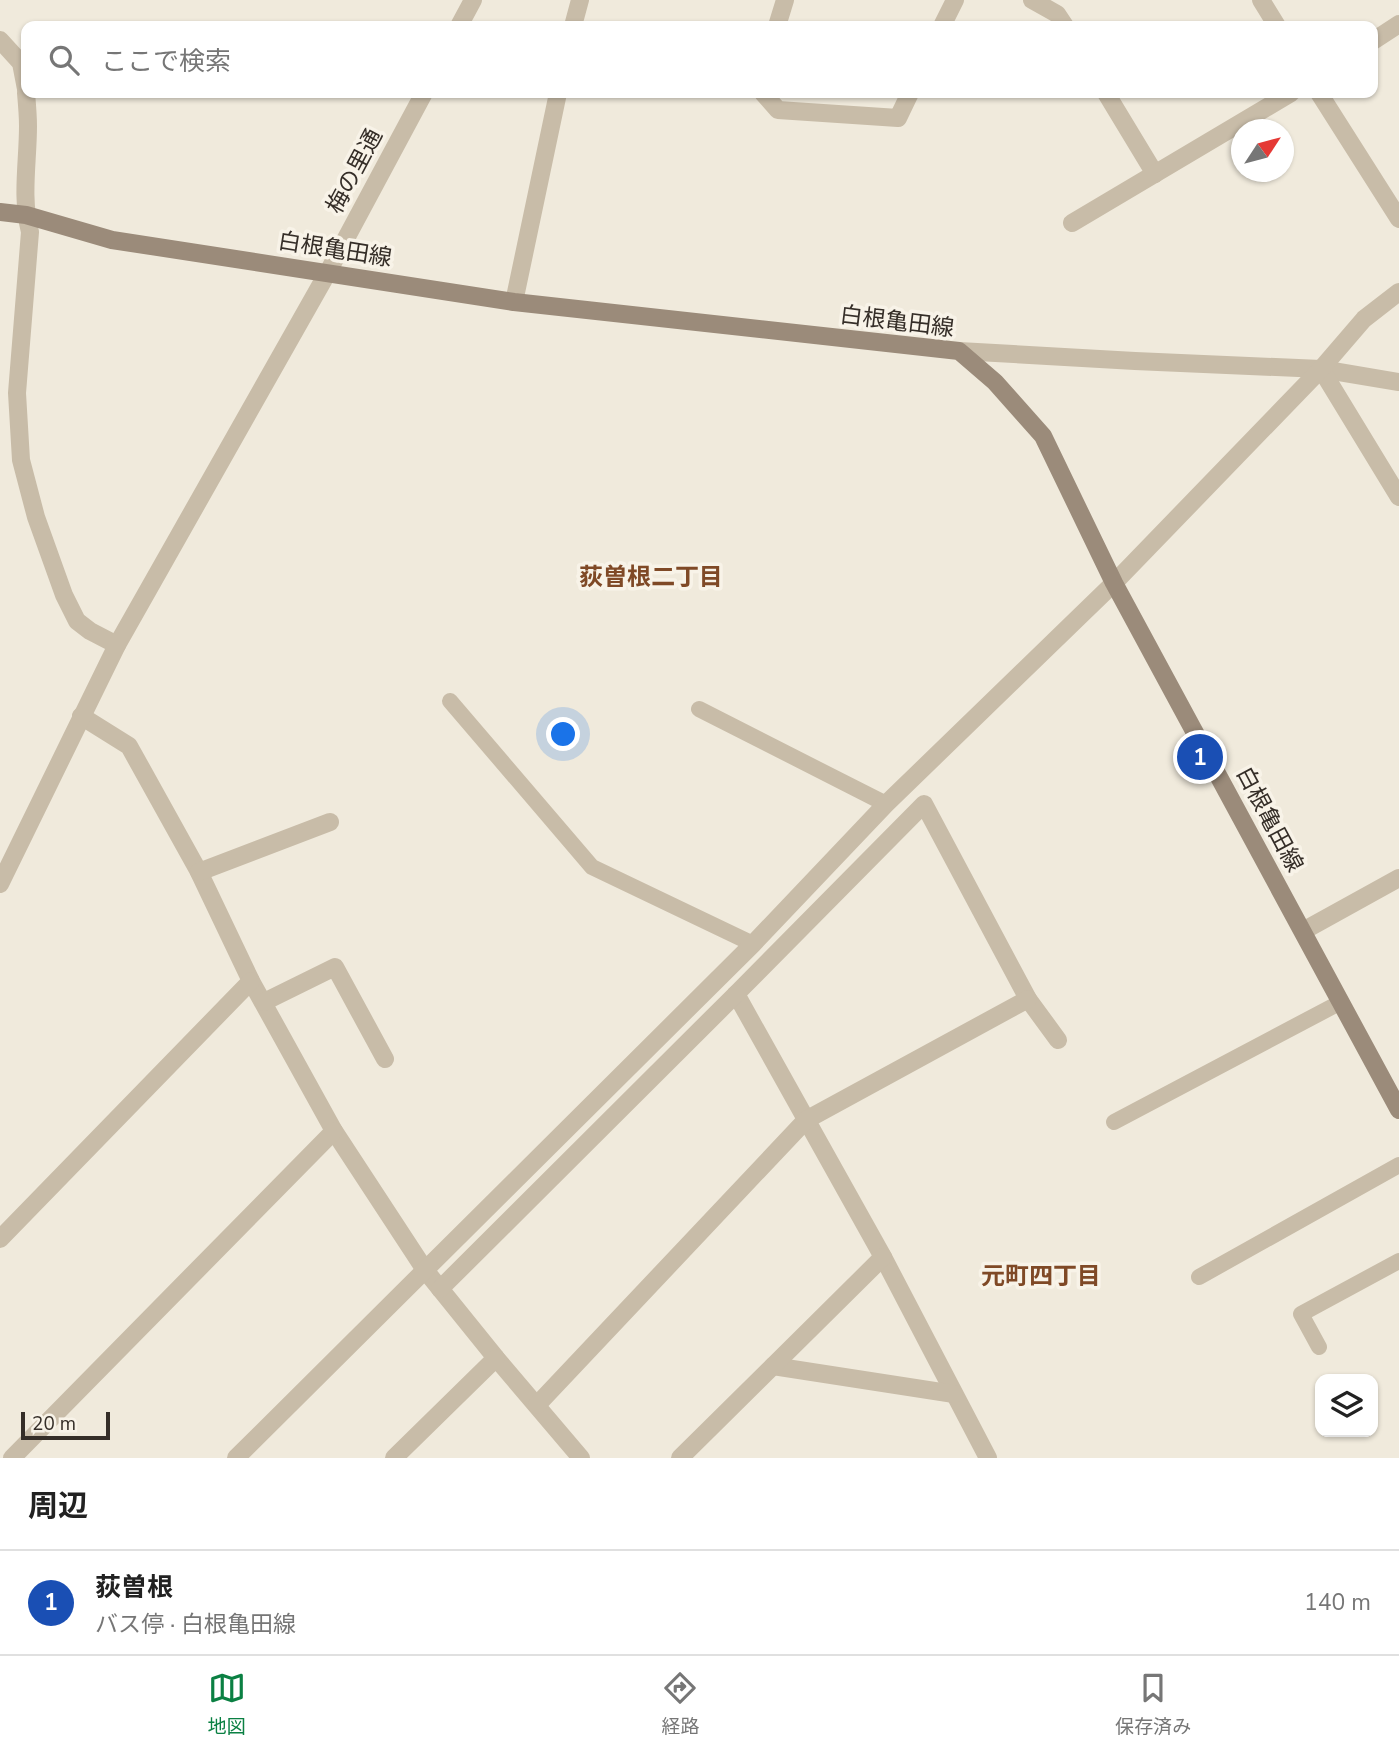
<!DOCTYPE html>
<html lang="ja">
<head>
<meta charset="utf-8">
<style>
	:root { --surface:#fff; --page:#f6f6f6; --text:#222; --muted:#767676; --line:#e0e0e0; --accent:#0b8043 }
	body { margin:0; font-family:"Nunito Sans","Noto Sans JP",sans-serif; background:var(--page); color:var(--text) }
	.controls { position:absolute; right:21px; bottom:21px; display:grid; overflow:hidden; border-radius:14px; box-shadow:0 2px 5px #0004 }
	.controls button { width:63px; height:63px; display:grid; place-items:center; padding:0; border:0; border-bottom:2px solid var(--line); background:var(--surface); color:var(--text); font:35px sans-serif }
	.compass { position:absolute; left:1231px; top:119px; width:63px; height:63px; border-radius:50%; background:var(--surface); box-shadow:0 2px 5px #0004; rotate:54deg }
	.scale { position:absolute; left:21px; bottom:18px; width:89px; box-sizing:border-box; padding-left:7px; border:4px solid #352e28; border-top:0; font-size:19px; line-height:24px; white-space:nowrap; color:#352e28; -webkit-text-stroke:5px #f8f3e8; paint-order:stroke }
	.you { position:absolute; left:564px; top:735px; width:24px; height:24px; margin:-18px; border:5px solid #fff; border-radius:50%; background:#1a73e8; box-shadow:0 0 0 10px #1a73e833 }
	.badge { display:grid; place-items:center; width:46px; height:46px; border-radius:50%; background:var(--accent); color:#fff; font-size:23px; font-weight:700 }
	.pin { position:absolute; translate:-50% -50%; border:4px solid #fff; box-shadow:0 2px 7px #0006 }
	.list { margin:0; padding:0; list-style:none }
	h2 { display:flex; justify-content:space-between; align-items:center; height:91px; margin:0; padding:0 28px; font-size:30px }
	h2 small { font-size:23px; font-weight:400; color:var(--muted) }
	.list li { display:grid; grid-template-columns:46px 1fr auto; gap:21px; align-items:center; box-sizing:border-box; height:105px; padding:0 28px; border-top:2px solid var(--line) }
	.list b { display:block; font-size:26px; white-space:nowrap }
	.list p { margin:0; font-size:23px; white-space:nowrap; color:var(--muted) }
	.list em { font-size:23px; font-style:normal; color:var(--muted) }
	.icon { flex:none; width:38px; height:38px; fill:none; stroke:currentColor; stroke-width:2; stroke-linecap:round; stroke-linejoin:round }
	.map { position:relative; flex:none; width:1399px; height:1458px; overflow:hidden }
	.search { position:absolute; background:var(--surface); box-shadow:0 2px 5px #0004; left:21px; right:21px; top:21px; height:77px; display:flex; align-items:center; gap:18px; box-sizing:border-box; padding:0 24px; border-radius:14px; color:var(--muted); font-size:26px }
	.sheet { height:196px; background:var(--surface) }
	nav { display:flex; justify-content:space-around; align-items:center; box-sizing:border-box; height:98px; border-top:2px solid var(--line); background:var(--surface); font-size:19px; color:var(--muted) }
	nav a { display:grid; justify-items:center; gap:4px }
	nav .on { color:var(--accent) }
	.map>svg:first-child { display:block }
</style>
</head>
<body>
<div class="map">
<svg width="1399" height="1458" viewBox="0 0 1399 1458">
	<rect width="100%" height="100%" fill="#f0eadc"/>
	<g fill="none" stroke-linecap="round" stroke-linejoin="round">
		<g stroke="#c8bca8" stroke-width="16">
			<polyline points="450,701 592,867 753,944"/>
			<polyline points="699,709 886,804"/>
			<polyline points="1114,1122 1341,1002"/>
			<polyline points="1199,1277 1399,1165"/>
			<polyline points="1319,1347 1301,1314 1399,1261"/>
		</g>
		<g stroke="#c8bca8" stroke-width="18">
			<polyline points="1032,0 1057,14 1065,26"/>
			<polyline points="1261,0 1277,26"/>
			<polyline points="573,26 580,0"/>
			<polyline points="777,26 785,0"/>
			<polyline points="942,26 955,0"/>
			<polyline points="0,40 21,63 26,89"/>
			<polyline points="1373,41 1399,24"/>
			<path d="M 26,93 C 27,104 28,115 28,126 C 28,162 21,197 30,232 L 17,393 L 21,460 L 36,517 L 64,595 L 77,621 L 90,631 L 117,645"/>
			<polyline points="763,93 778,110 898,118 910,93"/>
			<polyline points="1106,93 1155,174"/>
			<polyline points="1319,93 1399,219"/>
			<polyline points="1072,223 1291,93"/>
			<polyline points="514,302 558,93"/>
			<polyline points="959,351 1135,361 1321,369 1399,382"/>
			<polyline points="1321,369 1399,497"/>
			<polyline points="81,716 129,746 199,872 251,981 334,1131 425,1270 496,1358 581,1458"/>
			<polyline points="199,872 330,822"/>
			<polyline points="1303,931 1399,878"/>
			<polyline points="736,994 883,1257 988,1458"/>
			<polyline points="264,1002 335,967 385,1059"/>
			<polyline points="0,1239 251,981"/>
			<polyline points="440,1289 736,994 924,804 1028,999 1058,1040"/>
			<polyline points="773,1366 954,1394"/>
			<polyline points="537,1405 806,1120 1028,999"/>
			<polyline points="12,1458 334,1131"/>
			<polyline points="236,1458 753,944 886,804 1114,583 1321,369 1364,319 1399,292"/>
			<polyline points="394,1458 496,1358"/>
			<polyline points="680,1458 883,1257"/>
		</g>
		<g stroke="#c8bca8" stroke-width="18">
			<polyline points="459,26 473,0"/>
			<polyline points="0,884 117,645 328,272 424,93"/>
		</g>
		<polyline stroke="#9b8b7a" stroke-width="18" points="0,212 26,215 112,240 514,302 959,351 995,382 1043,436 1114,583 1399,1110"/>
	</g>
	<g text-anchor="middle" stroke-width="7" stroke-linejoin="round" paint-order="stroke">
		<g font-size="23" fill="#352e28" stroke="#f8f3e8">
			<text transform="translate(354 171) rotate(-62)" y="8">梅の里通</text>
			<text transform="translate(335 249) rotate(9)" y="8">白根亀田線</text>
			<text transform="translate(897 321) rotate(7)" y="8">白根亀田線</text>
			<text transform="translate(1270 819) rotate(62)" y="8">白根亀田線</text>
		</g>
		<g font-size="24" font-weight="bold" fill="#7f4926" stroke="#f8f3e8">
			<text x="651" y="585">荻曽根二丁目</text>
			<text x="1041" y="1284">元町四丁目</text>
		</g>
	</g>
</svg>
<div class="controls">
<button><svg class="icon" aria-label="layers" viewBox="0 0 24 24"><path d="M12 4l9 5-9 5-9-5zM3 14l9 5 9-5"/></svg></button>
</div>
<svg class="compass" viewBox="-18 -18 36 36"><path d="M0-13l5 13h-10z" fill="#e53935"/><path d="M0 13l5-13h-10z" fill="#767676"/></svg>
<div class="scale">20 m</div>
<div class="you"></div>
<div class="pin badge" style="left:1200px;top:757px;background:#1a4fb4">1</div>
<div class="search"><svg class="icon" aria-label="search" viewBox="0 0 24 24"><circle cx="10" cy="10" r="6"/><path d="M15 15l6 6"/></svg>ここで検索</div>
</div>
<section class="sheet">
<h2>周辺<small></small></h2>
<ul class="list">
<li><span class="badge" style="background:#1a4fb4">1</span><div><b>荻曽根</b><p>バス停 · 白根亀田線</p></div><em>140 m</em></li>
</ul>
</section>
<nav>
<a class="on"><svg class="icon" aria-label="map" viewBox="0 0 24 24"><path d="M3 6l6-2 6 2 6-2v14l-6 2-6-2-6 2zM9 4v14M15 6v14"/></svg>地図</a>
<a><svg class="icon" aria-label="directions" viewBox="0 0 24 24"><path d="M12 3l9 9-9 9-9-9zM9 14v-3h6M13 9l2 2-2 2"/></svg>経路</a>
<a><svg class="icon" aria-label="saved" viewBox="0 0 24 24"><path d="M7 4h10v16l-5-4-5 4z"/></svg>保存済み</a>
</nav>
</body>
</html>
